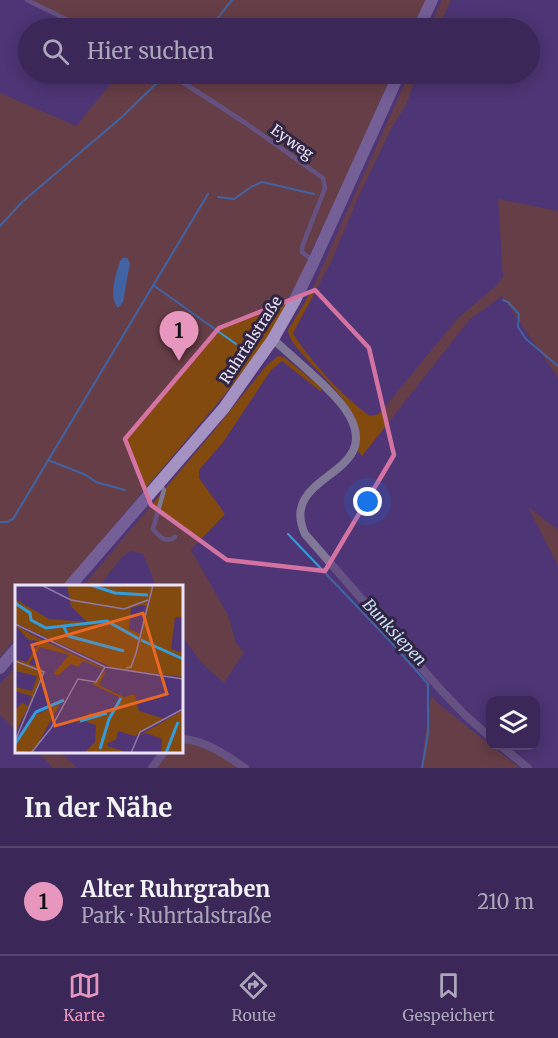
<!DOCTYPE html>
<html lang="de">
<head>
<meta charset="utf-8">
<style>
	:root { --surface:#3b2858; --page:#463461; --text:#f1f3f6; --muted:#aca6ba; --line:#54446e; --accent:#e797bd }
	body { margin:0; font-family:Merriweather,serif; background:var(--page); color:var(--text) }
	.controls { position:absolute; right:18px; bottom:18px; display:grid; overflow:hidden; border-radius:12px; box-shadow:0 3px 15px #0003 }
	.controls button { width:54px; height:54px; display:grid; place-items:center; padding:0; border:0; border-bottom:2px solid var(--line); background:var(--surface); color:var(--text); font:30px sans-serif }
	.you { position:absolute; left:368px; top:502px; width:21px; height:21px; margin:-15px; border:4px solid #fff; border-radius:50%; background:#1a73e8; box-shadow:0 0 0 9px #1a73e833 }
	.badge { display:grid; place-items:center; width:39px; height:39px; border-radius:50%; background:var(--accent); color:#111; font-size:20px; font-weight:700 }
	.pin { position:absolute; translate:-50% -50px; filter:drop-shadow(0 2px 3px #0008) }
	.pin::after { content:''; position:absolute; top:32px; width:21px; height:18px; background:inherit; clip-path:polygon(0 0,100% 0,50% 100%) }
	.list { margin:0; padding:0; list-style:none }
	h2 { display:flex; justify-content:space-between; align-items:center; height:78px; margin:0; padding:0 24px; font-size:26px }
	h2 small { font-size:20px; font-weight:400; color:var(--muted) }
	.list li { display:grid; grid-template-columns:39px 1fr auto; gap:18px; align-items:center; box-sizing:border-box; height:108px; padding:0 24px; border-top:2px solid var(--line) }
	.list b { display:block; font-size:22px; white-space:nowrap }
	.list p { margin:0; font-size:20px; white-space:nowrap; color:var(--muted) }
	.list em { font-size:20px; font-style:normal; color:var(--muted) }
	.icon { flex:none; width:33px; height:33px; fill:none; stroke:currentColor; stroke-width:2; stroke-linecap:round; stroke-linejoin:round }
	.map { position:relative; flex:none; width:558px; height:768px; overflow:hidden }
	.search { position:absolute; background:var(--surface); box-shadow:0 3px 15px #0003; left:18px; right:18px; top:18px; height:66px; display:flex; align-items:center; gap:15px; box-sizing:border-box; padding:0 21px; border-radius:33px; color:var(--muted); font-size:22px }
	.sheet { height:186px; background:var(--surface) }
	nav { display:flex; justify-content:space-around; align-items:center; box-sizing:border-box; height:84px; border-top:2px solid var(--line); background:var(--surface); font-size:16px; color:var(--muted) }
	nav a { display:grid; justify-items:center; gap:3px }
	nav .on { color:var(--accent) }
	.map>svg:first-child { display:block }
</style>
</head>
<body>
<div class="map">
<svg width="558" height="768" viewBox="0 0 558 768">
	<rect width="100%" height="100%" fill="#4f3575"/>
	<g fill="#834a10">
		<polygon points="27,0 426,0 412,28 84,28"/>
		<polygon points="442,0 451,0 438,28 429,28"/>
		<path d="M 119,74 L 392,74 L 350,170 L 312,249 C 284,331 222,398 166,464 C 132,504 97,546 63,586 L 16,586 L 16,638 L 0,657 L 0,93 L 76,126 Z"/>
		<path d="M 409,74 L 417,74 L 406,105 L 392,127 L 360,193 L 331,262 L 293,333 C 307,358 346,400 370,416 L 379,414 L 458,318 L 496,286 L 503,277 L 498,199 L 558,211 L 558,378 L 502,296 L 470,319 L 362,456 L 357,450 C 358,441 359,432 356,423 C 348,398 321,376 305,357 C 298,349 289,340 288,330 L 310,294 Z"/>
		<polygon points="278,356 284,357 323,389 320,391 282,361 271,370 224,441 199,470 199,478 225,514 191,550 228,615 236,643 244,652 224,683 201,662 182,636 182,586 156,586 143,554 131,551 123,556 99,586 83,586 213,432 266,366"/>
		<polygon points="528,507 558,530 558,566"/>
		<polygon points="16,666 16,731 0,715 0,684"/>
		<polygon points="431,696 440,705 520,768 421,768"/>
		<polygon points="182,739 195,740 245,768 152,768 164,752 182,752"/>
		<polygon points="38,752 60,752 77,768 53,768"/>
	</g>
	<path fill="#339cdb" d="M 123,258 L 127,258 L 130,263 L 123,302 L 118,308 C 108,295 116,276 120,261 Z"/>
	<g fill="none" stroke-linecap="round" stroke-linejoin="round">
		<g stroke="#339cdb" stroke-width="2">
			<polyline points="210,28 232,0"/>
			<polyline points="218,197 234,199 251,187 262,182 314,194"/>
			<polyline points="0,226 21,203 123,116 165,75"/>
			<polyline points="153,285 236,344"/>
			<polyline points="503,300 508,302 519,314 518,327 526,339 558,366"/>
			<polyline points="48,460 86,475 96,482 125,490"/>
			<polyline points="0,522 7,522 13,519 208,194"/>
			<polyline points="288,534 390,641 428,684 428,733 422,768"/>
		</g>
		<g stroke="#817796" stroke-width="4.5">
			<polyline points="27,0 84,28"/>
			<polyline points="170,74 244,122 323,178 325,188 302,247 302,252 312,260"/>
			<path d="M 159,484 L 164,490 L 153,529 C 160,537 166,544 175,537"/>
		</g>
		<g stroke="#817796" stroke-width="8">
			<path d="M 273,339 C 294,359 336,392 349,415 C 384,477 277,473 305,534 L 440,689 L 464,714 L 490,737"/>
			<path d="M 182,739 C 205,740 226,755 245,768"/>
			<polyline points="501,746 528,768"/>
			<polyline points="152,768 164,752"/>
		</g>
		<g stroke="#a392c2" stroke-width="12">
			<polyline points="419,28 432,0"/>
			<polyline points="70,586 224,408 273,339 294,302 314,261 399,74"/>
			<polyline points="0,668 16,649"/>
		</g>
	</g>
	<path d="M0 0H558V768H0ZM 315,290 L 369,348 L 394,455 L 325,571 L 227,560 L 151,505 L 125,439 L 219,328 Z" fill="#4f3575" fill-opacity=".55" fill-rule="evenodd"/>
	<path fill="none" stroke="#d473a2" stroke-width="4.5" stroke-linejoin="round" d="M 315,290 L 369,348 L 394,455 L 325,571 L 227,560 L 151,505 L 125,439 L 219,328 Z"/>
	<g text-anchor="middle" stroke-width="6" stroke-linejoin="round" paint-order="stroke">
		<g font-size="15" fill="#e9e2f9" stroke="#302542">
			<text transform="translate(292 142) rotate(35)" y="5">Eyweg</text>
			<text transform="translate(251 340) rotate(-57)" y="5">Ruhrtalstraße</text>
		</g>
		<g font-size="16" font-style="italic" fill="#c7e2f6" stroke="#302542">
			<text transform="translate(395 632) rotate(47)" y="6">Bunksiepen</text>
		</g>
	</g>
	<g transform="translate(15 585)">
		<rect width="168" height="168" fill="#4f3575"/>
		<path d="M 52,0 L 168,0 L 168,32 L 160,32 L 156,64 L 168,68 L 168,92 L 98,83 L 0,38 L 0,14 L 34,34 L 72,37 L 56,21 ZM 126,20 L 131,21 L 126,49 L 114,44 L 116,23 ZM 0,40 L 31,57 L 86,82 L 88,84 L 85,91 L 87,84 L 68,76 L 63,82 L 56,79 L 44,90 L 38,89 L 54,70 L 25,62 L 14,79 L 27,83 L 28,93 L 0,148 L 0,125 L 7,118 L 13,121 L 17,111 L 0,106 L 0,102 L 17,106 L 22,91 L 0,86 L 0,74 L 12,77 L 25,56 L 14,55 ZM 92,84 L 84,100 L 109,112 L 120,109 L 124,126 L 150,134 L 120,151 L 103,146 L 101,155 L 93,158 L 92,161 L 115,168 L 69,168 L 80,157 L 81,140 L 69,136 L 61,140 L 77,126 L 75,132 L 95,127 L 106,113 L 77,99 ZM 45,119 L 18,168 L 0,168 L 0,156 L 18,131 ZM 168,125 L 168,168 L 146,168 L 147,154 L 131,148 L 122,152 Z" fill="#834a10" fill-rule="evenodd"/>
		<path fill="none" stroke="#339cdb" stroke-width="3" d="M 76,0 L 100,8 L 133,10M 0,18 L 15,28 L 16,35 L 31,43 L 92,36 L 124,54M 49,42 L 53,51 L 109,66M 126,55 L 168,74M 65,136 L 92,128M 0,159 L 21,127 L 49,115M 85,164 L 94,134 L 106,113M 151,168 L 163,137"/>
		<path fill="none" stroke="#8d7aaa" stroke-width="1.5" d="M 26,0 L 56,15 L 109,24 L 133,15M 0,39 L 90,82 L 168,94M 0,76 L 29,87 L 0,156M 111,83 L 116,82 L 121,68 L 138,0M 16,168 L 36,143 L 63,94 L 81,97 L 90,82M 116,168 L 125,147 L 168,124"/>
		<path fill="#e86724" fill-opacity="0.15" stroke="#e86724" stroke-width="3" d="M 128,28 L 152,109 L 40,141 L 17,60 Z"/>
		<rect width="168" height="168" fill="none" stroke="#e9e2f9" stroke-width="3"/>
	</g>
</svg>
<div class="controls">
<button><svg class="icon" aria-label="layers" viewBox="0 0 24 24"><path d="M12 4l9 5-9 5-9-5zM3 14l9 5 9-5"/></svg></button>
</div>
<div class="you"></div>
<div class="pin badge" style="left:179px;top:361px">1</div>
<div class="search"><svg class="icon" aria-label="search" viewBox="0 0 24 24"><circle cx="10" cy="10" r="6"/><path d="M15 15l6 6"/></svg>Hier suchen</div>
</div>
<section class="sheet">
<h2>In der Nähe<small></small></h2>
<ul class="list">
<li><span class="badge">1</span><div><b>Alter Ruhrgraben</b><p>Park · Ruhrtalstraße</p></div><em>210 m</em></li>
</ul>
</section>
<nav>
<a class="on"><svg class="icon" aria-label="map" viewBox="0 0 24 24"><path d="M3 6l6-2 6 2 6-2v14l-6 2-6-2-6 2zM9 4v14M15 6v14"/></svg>Karte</a>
<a><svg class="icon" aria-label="directions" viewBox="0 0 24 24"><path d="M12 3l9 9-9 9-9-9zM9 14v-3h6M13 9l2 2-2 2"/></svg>Route</a>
<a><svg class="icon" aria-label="saved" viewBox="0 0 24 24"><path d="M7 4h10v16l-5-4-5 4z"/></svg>Gespeichert</a>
</nav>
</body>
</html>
